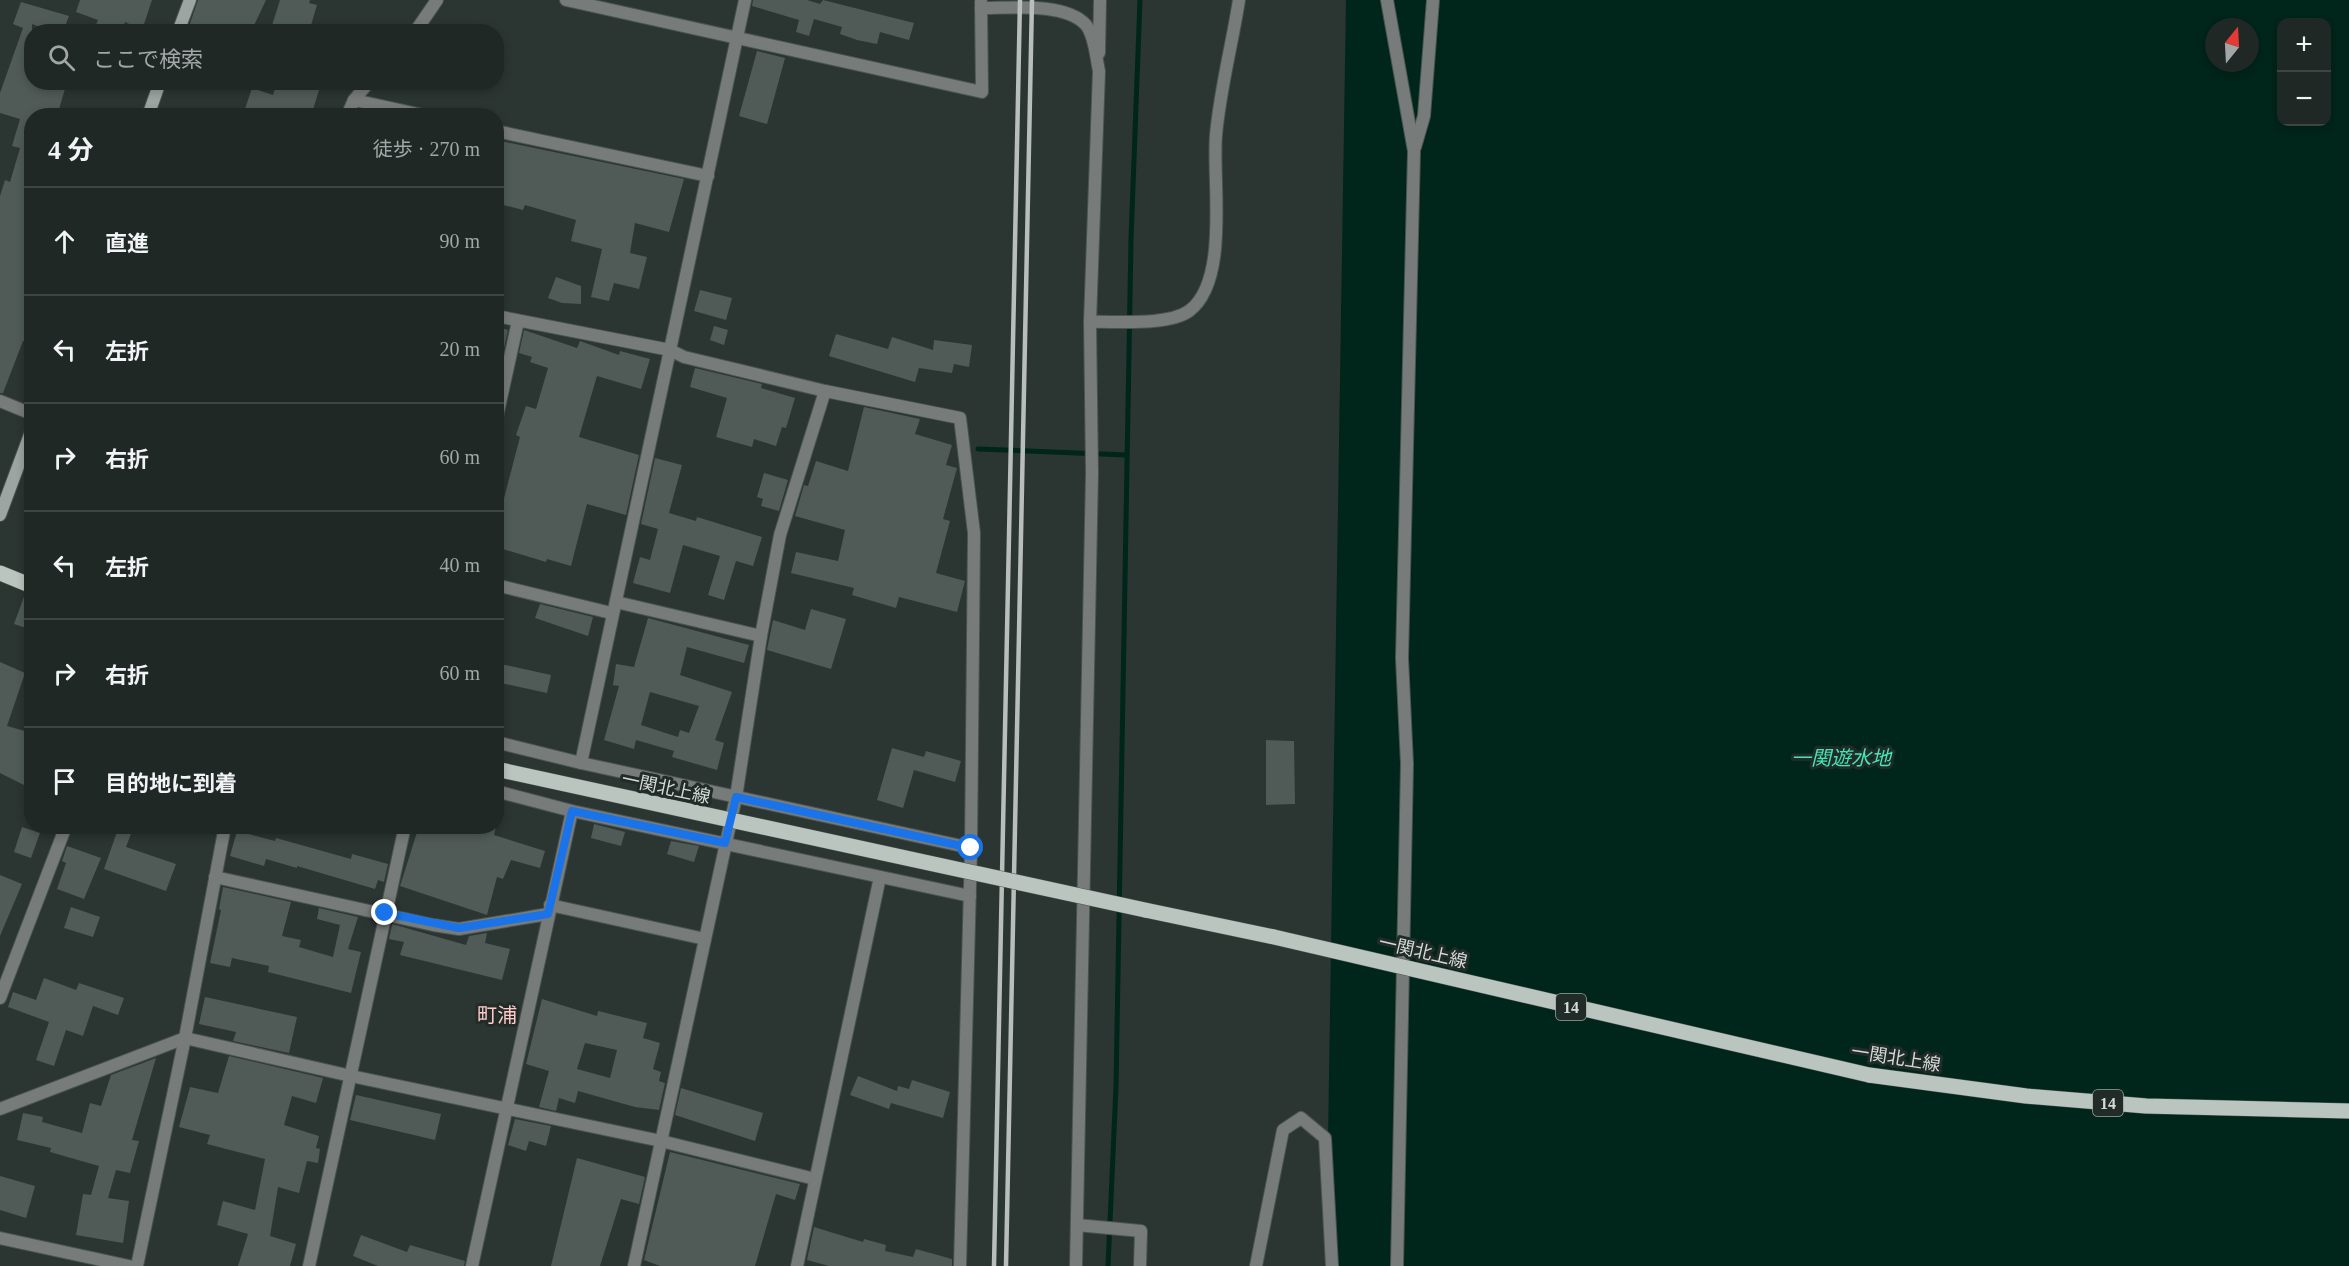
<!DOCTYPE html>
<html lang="ja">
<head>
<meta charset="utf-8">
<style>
	:root { --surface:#202825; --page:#28302d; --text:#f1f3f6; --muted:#a2a6a7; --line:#3d4442 }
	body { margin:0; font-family:"Times New Roman","Noto Sans JP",serif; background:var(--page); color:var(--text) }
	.controls { position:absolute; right:18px; top:18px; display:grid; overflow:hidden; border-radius:12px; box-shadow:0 3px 9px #0003 }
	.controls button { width:54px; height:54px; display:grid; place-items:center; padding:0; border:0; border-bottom:2px solid var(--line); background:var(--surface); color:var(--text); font:30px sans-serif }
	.compass { position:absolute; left:2205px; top:18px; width:54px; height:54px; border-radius:50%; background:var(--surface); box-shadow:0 3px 9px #0003; rotate:18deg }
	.stop { position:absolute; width:18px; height:18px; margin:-14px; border:4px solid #1a73e8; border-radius:50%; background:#fff }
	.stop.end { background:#1a73e8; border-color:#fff; box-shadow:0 2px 6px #0008 }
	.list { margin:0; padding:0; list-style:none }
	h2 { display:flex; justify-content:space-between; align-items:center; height:78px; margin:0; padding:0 24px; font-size:26px }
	h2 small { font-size:20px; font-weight:400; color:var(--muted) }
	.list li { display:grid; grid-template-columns:39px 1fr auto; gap:18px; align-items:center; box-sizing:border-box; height:108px; padding:0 24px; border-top:2px solid var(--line) }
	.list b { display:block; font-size:22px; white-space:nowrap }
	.list em { font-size:20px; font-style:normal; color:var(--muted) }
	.icon { flex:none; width:33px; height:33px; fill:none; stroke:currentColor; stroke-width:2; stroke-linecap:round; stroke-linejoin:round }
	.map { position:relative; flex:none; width:2349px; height:1266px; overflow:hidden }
	.search { position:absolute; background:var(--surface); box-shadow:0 3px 9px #0003; left:24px; top:24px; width:480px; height:66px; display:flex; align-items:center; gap:15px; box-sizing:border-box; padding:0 21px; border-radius:24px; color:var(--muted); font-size:22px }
	.panel { position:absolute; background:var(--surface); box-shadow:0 3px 9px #0003; left:24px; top:108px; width:480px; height:726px; border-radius:24px }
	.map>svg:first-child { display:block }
</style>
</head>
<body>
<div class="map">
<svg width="2349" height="1266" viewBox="0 0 2349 1266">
	<rect width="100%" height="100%" fill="#2b3531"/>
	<path fill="#00251a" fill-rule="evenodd" d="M 1346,0 L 2349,0 L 2349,1266 L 1326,1266 ZM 2282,22 L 2326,22 L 2326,122 L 2282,122 ZM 2214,27 L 2250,27 L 2250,63 L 2214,63 Z"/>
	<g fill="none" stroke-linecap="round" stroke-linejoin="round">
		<g stroke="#00251a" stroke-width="5">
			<polyline points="978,449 1126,455"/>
			<polyline points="1108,1266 1116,1087 1131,239 1140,0"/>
		</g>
	</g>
	<g fill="#505b57" fill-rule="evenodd">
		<polygon points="80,0 152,0 142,30 125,22 122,32 93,32 98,20 76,12"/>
		<polygon points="198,0 266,0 251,32 187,32"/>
		<polygon points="280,0 310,0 309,3 317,5 309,32 270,32"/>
		<polygon points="753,0 807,0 820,4 823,0 914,23 909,40 880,32 877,44 857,40 840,34 842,27 814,19 809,36 796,32 799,20 752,6"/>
		<polygon points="21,2 69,16 63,32 52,32 32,24 32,82 67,82 57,116 32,116 32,344 23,341 3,393 0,393 0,196 5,180 10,182 20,148 12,146 20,119 0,113 0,93 23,28 13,24"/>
		<polygon points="757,51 785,58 767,124 739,116"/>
		<polygon points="277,82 305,82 320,87 311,116 284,116 266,110 265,116 258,116 245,109 252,88 273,95"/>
		<polygon points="496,140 684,179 669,232 635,223 630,253 647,257 639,289 614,283 609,301 591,297 602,249 571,241 576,220 525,205 523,210 496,203"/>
		<polygon points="556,277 581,286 581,304 562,303 548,298"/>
		<polygon points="700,290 732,298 726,320 694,311"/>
		<polygon points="496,326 508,330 504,348 496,346"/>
		<polygon points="714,326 728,330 724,345 710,340"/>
		<polygon points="524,330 577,348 580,341 619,355 620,351 650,359 641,389 597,376 579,437 639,455 626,515 587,504 571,566 547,559 546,562 496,547 496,529 520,437 516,435 526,406 536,409 548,368 530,362 532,357 519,353"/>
		<polygon points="836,334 888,349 892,337 933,350 934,340 972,345 969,367 954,364 952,373 919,368 915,382 829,356"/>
		<polygon points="695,368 762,384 761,388 795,398 786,428 782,427 776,446 754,439 752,447 716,437 727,398 690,387"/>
		<polygon points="864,407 920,419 915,434 952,445 946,465 957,468 943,519 950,521 936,573 965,581 957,612 899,597 896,608 852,595 854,588 791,573 796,552 838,561 845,530 795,516 804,485 808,486 816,461 848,471"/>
		<polygon points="655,458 682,465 669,513 696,521 697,517 762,537 753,566 736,561 724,600 708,595 720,556 683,545 670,593 633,583 640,557 650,560 658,529 641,524"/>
		<polygon points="764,473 788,480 779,511 761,506 763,499 757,497"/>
		<polygon points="25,594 32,596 32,630 14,624"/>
		<polygon points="540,604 593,617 588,636 535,618"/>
		<polygon points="811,609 846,619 831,669 767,650 773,620 805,630"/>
		<path d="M 648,618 L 749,645 L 744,663 L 687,647 L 680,675 L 732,692 L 715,740 L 724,743 L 717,770 L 672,757 L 674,751 L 636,740 L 634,749 L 604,740 L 619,686 L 613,685 L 616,664 L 634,667 ZM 650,692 L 699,706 L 689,733 L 680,730 L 678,737 L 641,725 Z"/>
		<polygon points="0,662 25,673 7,726 32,733 32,766 24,785 0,773"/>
		<polygon points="496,663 551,675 547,693 496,682"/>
		<polygon points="1266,740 1294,741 1295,804 1266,805"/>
		<polygon points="892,748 924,757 926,751 961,761 955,782 914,770 903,808 877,800"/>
		<polygon points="594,824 625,832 621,846 591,838"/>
		<polygon points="119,826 134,826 126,847 176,864 166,891 104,869"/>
		<polygon points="419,826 496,826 494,835 545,851 540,868 511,860 503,879 497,877 487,915 400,886"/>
		<polygon points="22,827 40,833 31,858 14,852"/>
		<polygon points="237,831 275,841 276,838 351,859 352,854 388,864 384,882 378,880 375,889 297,866 297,868 266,859 264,866 230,856"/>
		<polygon points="671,841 699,846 694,862 667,854"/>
		<polygon points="67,846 101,858 84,899 57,889 66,863 62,861"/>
		<polygon points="0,875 22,884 0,936"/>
		<polygon points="223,887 291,902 282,936 301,940 299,947 333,957 340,925 317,919 319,908 358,917 348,949 361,952 351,993 268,972 269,966 232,958 230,967 210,963 221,910 219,909"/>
		<polygon points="71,907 100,917 93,937 64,928"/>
		<polygon points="392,924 466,945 469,936 487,933 485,943 510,949 502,980 400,955 404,942 389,939"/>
		<polygon points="44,978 76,990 79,983 124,998 118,1015 93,1006 83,1036 66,1030 54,1066 36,1060 49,1022 8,1007 13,992 36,1000"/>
		<polygon points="205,997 297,1017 289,1053 233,1041 236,1032 199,1024"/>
		<path d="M 542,999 L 597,1016 L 598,1011 L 647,1023 L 643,1038 L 660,1043 L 653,1069 L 661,1072 L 659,1081 L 665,1083 L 659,1110 L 635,1107 L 578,1091 L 575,1103 L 559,1098 L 556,1111 L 539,1107 L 549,1071 L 526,1064 ZM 585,1043 L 617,1050 L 610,1078 L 577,1069 Z"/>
		<polygon points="229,1056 323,1078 316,1103 292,1096 284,1125 319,1136 316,1148 320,1149 318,1163 307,1161 299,1193 278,1187 270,1236 296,1244 290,1266 238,1266 248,1234 217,1225 223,1201 255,1210 265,1159 207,1144 210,1135 179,1127 190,1087 218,1093"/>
		<polygon points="156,1058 132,1140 139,1141 130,1173 116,1170 108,1198 129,1201 123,1243 76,1235 83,1194 91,1195 99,1166 50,1152 51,1148 17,1140 23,1113 43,1117 42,1122 82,1133 90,1103 101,1106 111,1075"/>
		<polygon points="858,1076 897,1091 898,1086 909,1089 912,1080 950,1092 943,1118 891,1103 889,1109 850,1095"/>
		<polygon points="681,1088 763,1113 755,1141 675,1115"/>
		<polygon points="356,1095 441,1114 435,1140 350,1120"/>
		<polygon points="515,1119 551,1126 546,1146 529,1141 526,1151 508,1145"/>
		<polygon points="670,1152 800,1184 795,1200 776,1194 755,1266 660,1266 644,1260"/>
		<polygon points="577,1158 645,1177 639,1204 621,1199 600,1266 551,1266"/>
		<polygon points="0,1176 35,1186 26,1218 0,1210"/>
		<polygon points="814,1227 863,1242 864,1239 886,1245 885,1251 913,1257 916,1249 952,1259 952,1266 829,1266 807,1260"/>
		<polygon points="361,1235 407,1252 410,1245 465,1261 464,1266 378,1266 353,1256"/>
	</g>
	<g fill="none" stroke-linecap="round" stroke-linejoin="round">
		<g stroke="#49534f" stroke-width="14">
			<g id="minor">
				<polyline points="566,0 982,92 981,2"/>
				<polyline points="1387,0 1414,151 1402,658 1407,764 1397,1266"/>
				<path d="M 981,8 C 1008,8 1066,2 1086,25 C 1095,36 1096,58 1099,71 L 1090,322 C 1116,321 1168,326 1189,311 C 1230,281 1212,180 1216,135 C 1220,90 1232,45 1239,0"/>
				<polyline points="415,32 437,0"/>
				<polyline points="1099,53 1100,0"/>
				<polyline points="354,100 427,116"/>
				<polyline points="347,116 354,100 369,82"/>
				<polyline points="496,131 708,176"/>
				<polyline points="1415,147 1424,116 1433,0"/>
				<polyline points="0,401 32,414"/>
				<polyline points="496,421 518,321"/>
				<polyline points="496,585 611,613"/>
				<polyline points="616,602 761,636"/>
				<polyline points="496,742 581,763 971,848"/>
				<polyline points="581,763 670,350 684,357 825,391 960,418 974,533 971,848 960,1266"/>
				<polyline points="496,791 572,811 970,896"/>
				<polyline points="215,877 433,925 459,929 548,914"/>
				<polyline points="550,905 705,939"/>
				<polyline points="0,998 66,826"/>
				<polyline points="0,1109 185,1038 351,1076 661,1141 815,1179"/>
				<polyline points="1077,1225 1141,1231 1140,1266"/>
				<polyline points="0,1238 129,1266"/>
				<polyline points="309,1266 405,826"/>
				<polyline points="472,1266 572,811"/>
				<polyline points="634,1266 736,797 761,636 780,535 825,391"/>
				<polyline points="797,1266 880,877"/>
				<polyline points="1076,1266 1092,473 1090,322"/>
				<polyline points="1256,1266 1283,1130 1301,1118 1325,1138 1332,1266"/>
			</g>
		</g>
		<g stroke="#49534f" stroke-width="14">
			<g id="tertiary">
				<polyline points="496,316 670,350 745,0"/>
				<polyline points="137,1266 185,1038 225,826"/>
			</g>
		</g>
		<g stroke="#49534f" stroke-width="14">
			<g id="secondary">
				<polyline points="178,32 190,0"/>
				<polyline points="148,116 160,82"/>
				<polyline points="0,515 32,429"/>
			</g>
		</g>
		<g stroke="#49534f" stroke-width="16">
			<g id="primary">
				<polyline points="0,573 32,586"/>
				<polyline points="1145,910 1274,937"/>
				<polyline points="1869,1075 2026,1096 2146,1106 2349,1111"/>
			</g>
		</g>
		<use href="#minor" stroke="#777c7a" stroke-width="12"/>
		<use href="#tertiary" stroke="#777c7a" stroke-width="12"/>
		<use href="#secondary" stroke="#9da5a2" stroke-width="12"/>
		<use href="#primary" stroke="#bac5c0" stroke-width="15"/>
		<g stroke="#b7bebb" stroke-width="4.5">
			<polyline points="994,1266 1020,0"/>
			<polyline points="1006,1266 1032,0"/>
		</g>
		<g stroke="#49534f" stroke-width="16" stroke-linecap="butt">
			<g id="primary-bridge">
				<polyline points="496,769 1145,910"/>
				<polyline points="1274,937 1869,1075"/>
			</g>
		</g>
		<use href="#primary-bridge" stroke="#bac5c0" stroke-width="15"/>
	</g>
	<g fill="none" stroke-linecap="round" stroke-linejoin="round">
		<polyline stroke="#1a73e8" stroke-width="8" points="385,913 459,928 548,914 572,811 725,843 736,797 971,848"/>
	</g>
	<g text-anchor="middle" stroke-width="6" stroke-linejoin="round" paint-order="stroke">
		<g fill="#212b27" stroke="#9ea6a3" stroke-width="1.5">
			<rect x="1556" y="994" width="30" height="26" rx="4.5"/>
			<rect x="2093" y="1090" width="30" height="26" rx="4.5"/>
		</g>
		<g font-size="16" font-weight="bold" fill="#d4dad8">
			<text x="1571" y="1013">14</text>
			<text x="2108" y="1109">14</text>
		</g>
		<g font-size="18" fill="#d4dad8" stroke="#212b27">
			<text transform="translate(666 788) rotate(12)" y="6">一関北上線</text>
			<text transform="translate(1423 952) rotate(13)" y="6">一関北上線</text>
			<text transform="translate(1896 1058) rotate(9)" y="6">一関北上線</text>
		</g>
		<g font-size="20" font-style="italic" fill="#46e3b4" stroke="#212b27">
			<text x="1841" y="765">一関遊水地</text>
		</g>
		<g font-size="20" fill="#fec9c9" stroke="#212b27">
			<text x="497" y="1022">町浦</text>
		</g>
	</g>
</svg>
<div class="controls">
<button>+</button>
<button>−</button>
</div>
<svg class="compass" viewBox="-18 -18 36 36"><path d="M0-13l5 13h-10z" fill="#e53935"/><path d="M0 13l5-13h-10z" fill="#a2a6a7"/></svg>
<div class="stop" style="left:971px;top:848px"></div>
<div class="stop end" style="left:385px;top:913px"></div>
<div class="search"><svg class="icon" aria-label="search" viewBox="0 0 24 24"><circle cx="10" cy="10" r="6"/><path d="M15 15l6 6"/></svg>ここで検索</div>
<section class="panel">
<h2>4 分<small>徒歩 · 270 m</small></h2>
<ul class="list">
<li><svg class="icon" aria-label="ahead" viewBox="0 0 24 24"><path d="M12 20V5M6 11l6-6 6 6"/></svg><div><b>直進</b></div><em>90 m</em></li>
<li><svg class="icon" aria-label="left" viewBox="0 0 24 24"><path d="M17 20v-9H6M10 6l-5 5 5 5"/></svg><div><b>左折</b></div><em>20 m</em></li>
<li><svg class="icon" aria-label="right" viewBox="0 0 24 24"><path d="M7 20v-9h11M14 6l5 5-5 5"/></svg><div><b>右折</b></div><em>60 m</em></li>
<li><svg class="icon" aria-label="left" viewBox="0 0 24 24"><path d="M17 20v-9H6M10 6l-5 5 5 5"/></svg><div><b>左折</b></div><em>40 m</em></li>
<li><svg class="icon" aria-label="right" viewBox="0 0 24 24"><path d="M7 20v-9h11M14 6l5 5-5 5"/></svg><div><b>右折</b></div><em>60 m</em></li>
<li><svg class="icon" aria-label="arrive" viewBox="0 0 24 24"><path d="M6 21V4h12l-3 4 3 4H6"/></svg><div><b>目的地に到着</b></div></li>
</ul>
</section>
</div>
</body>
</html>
